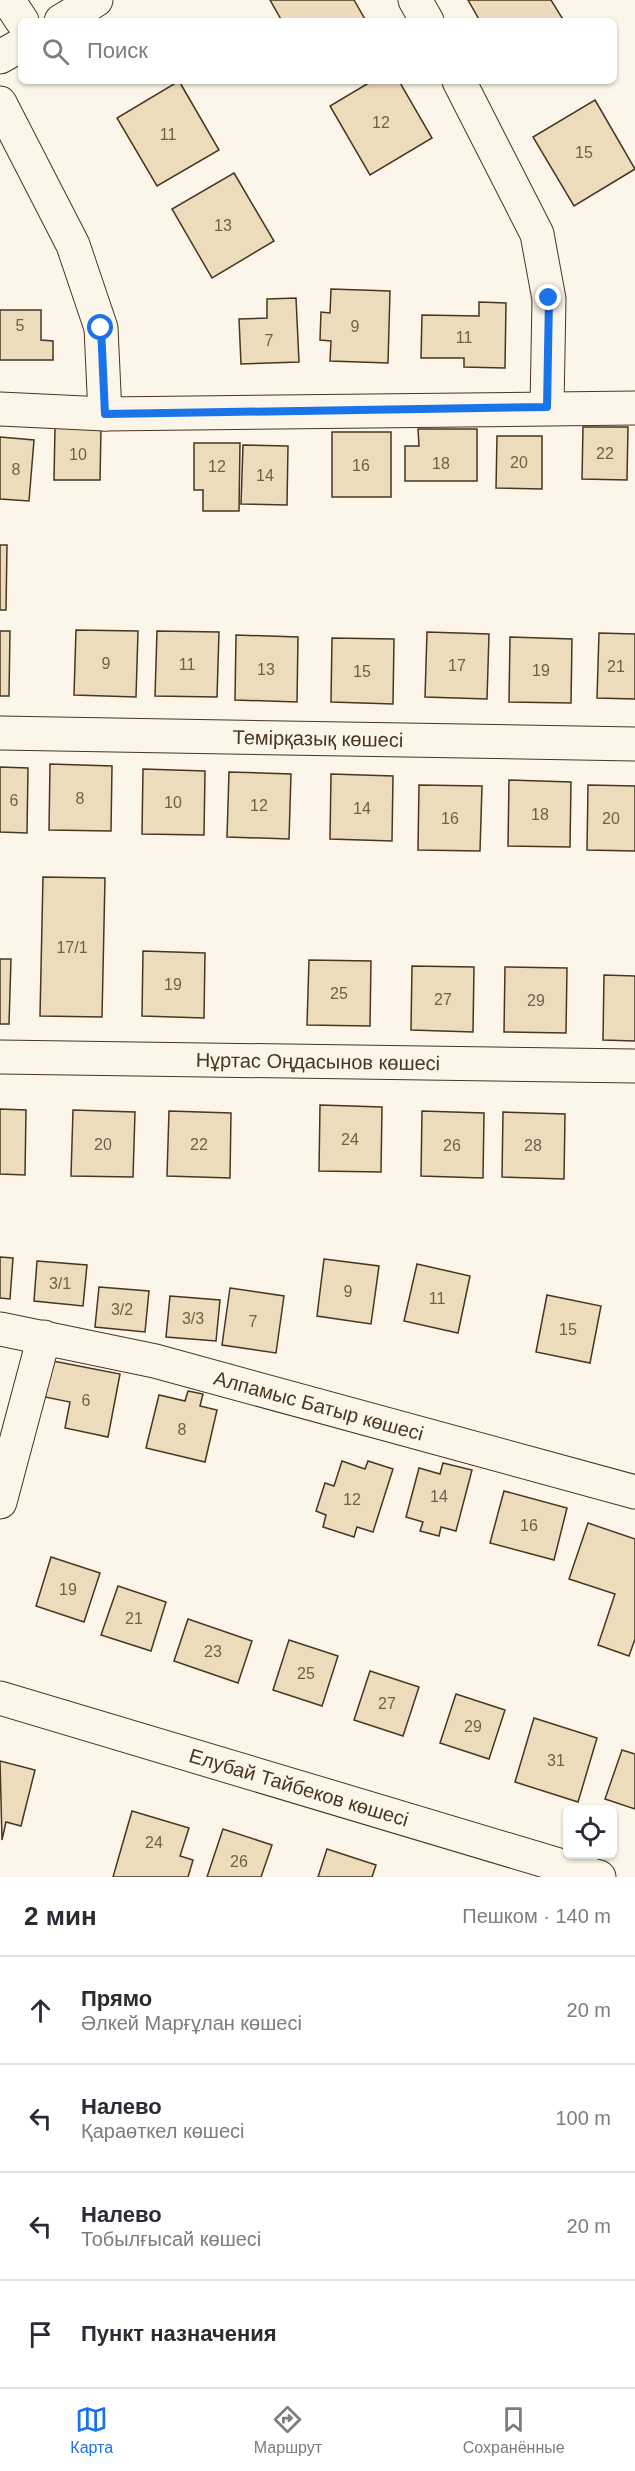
<!DOCTYPE html>
<html lang="ru">
<head>
<meta charset="utf-8">
<style>
	:root { --surface:#fff; --page:#f2f2f3; --text:#2b2b33; --muted:#7c7c81; --line:#e1e1e2; --accent:#1a73e8 }
	body { margin:0; font-family:Helvetica,sans-serif; background:var(--page); color:var(--text) }
	.controls { position:absolute; right:18px; bottom:18px; display:grid; overflow:hidden; border-radius:9px; box-shadow:0 2px 4px #0004 }
	.controls button { width:54px; height:54px; display:grid; place-items:center; padding:0; border:0; border-bottom:2px solid var(--line); background:var(--surface); color:var(--text); font:30px sans-serif }
	.stop { position:absolute; width:18px; height:18px; margin:-14px; border:4px solid #1a73e8; border-radius:50%; background:#fff }
	.stop.end { background:#1a73e8; border-color:#fff; box-shadow:0 2px 6px #0008 }
	.list { margin:0; padding:0; list-style:none }
	h2 { display:flex; justify-content:space-between; align-items:center; height:78px; margin:0; padding:0 24px; font-size:26px }
	h2 small { font-size:20px; font-weight:400; color:var(--muted) }
	.list li { display:grid; grid-template-columns:39px 1fr auto; gap:18px; align-items:center; box-sizing:border-box; height:108px; padding:0 24px; border-top:2px solid var(--line) }
	.list b { display:block; font-size:22px; white-space:nowrap }
	.list p { margin:0; font-size:20px; white-space:nowrap; color:var(--muted) }
	.list em { font-size:20px; font-style:normal; color:var(--muted) }
	.icon { flex:none; width:33px; height:33px; fill:none; stroke:currentColor; stroke-width:2; stroke-linecap:round; stroke-linejoin:round }
	.map { position:relative; flex:none; width:635px; height:1877px; overflow:hidden }
	.search { position:absolute; background:var(--surface); box-shadow:0 2px 4px #0004; left:18px; right:18px; top:18px; height:66px; display:flex; align-items:center; gap:15px; box-sizing:border-box; padding:0 21px; border-radius:9px; color:var(--muted); font-size:22px }
	.sheet { height:510px; background:var(--surface) }
	nav { display:flex; justify-content:space-around; align-items:center; box-sizing:border-box; height:84px; border-top:2px solid var(--line); background:var(--surface); font-size:16px; color:var(--muted) }
	nav a { display:grid; justify-items:center; gap:3px }
	nav .on { color:var(--accent) }
	.map>svg:first-child { display:block }
</style>
</head>
<body>
<div class="map">
<svg width="635" height="1877" viewBox="0 0 635 1877">
	<rect width="100%" height="100%" fill="#fbf6e9"/>
	<g fill="#ecdcbc" stroke="#4a3520" stroke-width="1.5">
		<polygon points="270,0 354,0 366,21 282,21"/>
		<polygon points="468,0 551,0 564,21 480,21"/>
		<polygon points="179,81 219,150 157,186 117,118"/>
		<polygon points="372,81 399,81 432,138 370,175 330,106"/>
		<polygon points="595,100 635,169 574,206 533,137"/>
		<polygon points="234,173 274,241 212,278 172,209"/>
		<polygon points="331,289 390,291 388,363 330,361 331,341 320,340 321,312 330,313"/>
		<polygon points="296,298 299,362 241,364 239,319 267,318 267,299"/>
		<polygon points="479,302 506,303 505,368 464,367 464,358 421,358 422,315 479,316"/>
		<polygon points="0,310 41,310 41,340 53,341 53,360 0,360"/>
		<polygon points="55,427 101,428 100,480 54,480"/>
		<polygon points="583,427 628,427 627,480 582,479"/>
		<polygon points="418,429 477,429 477,481 405,481 405,446 419,446"/>
		<rect x="332" y="432" width="59" height="65"/>
		<polygon points="497,436 542,436 542,489 496,488"/>
		<polygon points="0,437 34,440 29,501 0,499"/>
		<polygon points="194,443 240,443 239,511 203,511 203,490 194,490"/>
		<polygon points="243,445 288,446 287,505 241,504"/>
		<polygon points="0,545 7,545 6,610 0,610"/>
		<polygon points="76,630 138,631 136,697 74,695"/>
		<polygon points="0,631 10,631 9,696 0,696"/>
		<polygon points="157,631 219,632 217,697 155,696"/>
		<polygon points="427,632 489,634 487,699 425,697"/>
		<polygon points="599,633 635,634 635,699 597,698"/>
		<polygon points="236,635 298,637 297,702 235,700"/>
		<polygon points="510,637 572,639 571,703 509,702"/>
		<polygon points="332,638 394,639 393,704 331,702"/>
		<polygon points="50,764 112,766 111,831 49,830"/>
		<polygon points="0,767 28,768 27,833 0,832"/>
		<polygon points="143,769 205,771 204,835 142,834"/>
		<polygon points="229,772 291,774 289,839 227,837"/>
		<polygon points="331,774 393,776 392,841 330,839"/>
		<polygon points="509,780 571,782 570,847 508,846"/>
		<polygon points="419,785 482,786 480,851 418,850"/>
		<polygon points="588,785 635,786 635,851 587,850"/>
		<polygon points="43,877 105,878 102,1017 40,1016"/>
		<polygon points="143,951 205,953 204,1018 142,1016"/>
		<polygon points="0,959 11,959 9,1024 0,1024"/>
		<polygon points="309,960 371,961 370,1026 307,1025"/>
		<polygon points="412,966 474,967 473,1032 411,1030"/>
		<polygon points="505,967 567,968 566,1033 504,1032"/>
		<polygon points="604,975 635,976 635,1041 603,1040"/>
		<polygon points="320,1105 382,1107 381,1172 319,1171"/>
		<polygon points="0,1109 26,1110 25,1175 0,1174"/>
		<polygon points="73,1110 135,1112 133,1177 71,1176"/>
		<polygon points="169,1111 231,1113 230,1178 167,1176"/>
		<polygon points="422,1111 484,1113 483,1178 421,1176"/>
		<polygon points="503,1112 565,1114 564,1179 502,1177"/>
		<polygon points="0,1257 13,1258 10,1299 0,1298"/>
		<polygon points="324,1259 379,1266 371,1324 317,1316"/>
		<polygon points="37,1261 87,1265 83,1306 34,1301"/>
		<polygon points="417,1264 470,1276 458,1333 404,1321"/>
		<polygon points="99,1287 149,1291 145,1332 95,1327"/>
		<polygon points="230,1288 284,1296 276,1353 222,1345"/>
		<polygon points="547,1295 601,1306 590,1363 536,1352"/>
		<polygon points="170,1296 220,1300 216,1341 166,1337"/>
		<polygon points="53,1361 120,1374 108,1437 65,1428 70,1402 45,1397"/>
		<polygon points="188,1391 203,1394 200,1406 217,1410 205,1462 146,1448 159,1395 185,1401"/>
		<polygon points="342,1461 365,1469 368,1461 393,1469 373,1532 357,1527 354,1537 323,1527 326,1515 316,1511 325,1483 334,1486"/>
		<polygon points="443,1463 472,1470 456,1531 441,1527 439,1536 420,1531 423,1522 406,1517 419,1468 440,1474"/>
		<polygon points="504,1491 567,1508 554,1560 490,1543"/>
		<polygon points="588,1523 635,1539 635,1639 629,1656 598,1645 615,1594 569,1579"/>
		<polygon points="51,1557 100,1573 84,1622 36,1606"/>
		<polygon points="118,1586 166,1602 151,1651 101,1635"/>
		<polygon points="188,1619 252,1641 238,1683 174,1661"/>
		<polygon points="289,1640 338,1656 322,1706 273,1690"/>
		<polygon points="370,1671 419,1687 403,1736 354,1720"/>
		<polygon points="456,1694 505,1710 489,1759 440,1743"/>
		<polygon points="534,1718 597,1738 578,1802 515,1782"/>
		<polygon points="622,1750 635,1754 635,1809 605,1799"/>
		<polygon points="0,1761 35,1770 21,1826 6,1822 2,1840"/>
		<polygon points="132,1811 189,1828 180,1856 193,1860 188,1877 113,1877"/>
		<polygon points="223,1829 272,1845 261,1877 207,1877"/>
		<polygon points="327,1849 376,1865 372,1877 318,1877"/>
	</g>
	<g fill="none" stroke-linecap="round" stroke-linejoin="round">
		<g stroke="#4a3520" stroke-width="35">
			<g id="minor">
				<polyline points="8,0 22,21"/>
				<polyline points="415,0 427,21"/>
				<polyline points="61,21 96,0"/>
				<polyline points="0,57 21,45"/>
				<polyline points="459,81 537,234 549,299 547,407"/>
				<polyline points="0,103 73,245 101,328 105,414"/>
				<polyline points="0,409 105,414 635,408"/>
				<path id="s1" d="M 0,733 L 635,744"/>
				<path id="s2" d="M 0,1057 L 635,1066"/>
				<path id="s3" d="M 0,1329 L 155,1361 L 635,1492"/>
				<polyline points="0,1502 44,1337"/>
				<path id="s4" d="M 0,1698 L 599,1877"/>
			</g>
		</g>
		<use href="#minor" stroke="#fbf6e9" stroke-width="33"/>
	</g>
	<g fill="none" stroke-linecap="round" stroke-linejoin="round">
		<polyline stroke="#1a73e8" stroke-width="8" points="101,328 105,414 547,407 549,298"/>
	</g>
	<g text-anchor="middle" stroke-width="4.5" stroke-linejoin="round" paint-order="stroke">
		<g font-size="16" fill="#725f47">
			<text x="381" y="128">12</text>
			<text x="168" y="140">11</text>
			<text x="584" y="158">15</text>
			<text x="223" y="231">13</text>
			<text x="20" y="331">5</text>
			<text x="355" y="332">9</text>
			<text x="464" y="343">11</text>
			<text x="269" y="346">7</text>
			<text x="605" y="459">22</text>
			<text x="78" y="460">10</text>
			<text x="519" y="468">20</text>
			<text x="441" y="469">18</text>
			<text x="361" y="471">16</text>
			<text x="217" y="472">12</text>
			<text x="16" y="475">8</text>
			<text x="265" y="481">14</text>
			<text x="106" y="669">9</text>
			<text x="187" y="670">11</text>
			<text x="457" y="671">17</text>
			<text x="616" y="672">21</text>
			<text x="266" y="675">13</text>
			<text x="541" y="676">19</text>
			<text x="362" y="677">15</text>
			<text x="80" y="804">8</text>
			<text x="14" y="806">6</text>
			<text x="173" y="808">10</text>
			<text x="259" y="811">12</text>
			<text x="362" y="814">14</text>
			<text x="540" y="820">18</text>
			<text x="450" y="824">16</text>
			<text x="611" y="824">20</text>
			<text x="72" y="953">17/1</text>
			<text x="173" y="990">19</text>
			<text x="339" y="999">25</text>
			<text x="443" y="1005">27</text>
			<text x="536" y="1006">29</text>
			<text x="350" y="1145">24</text>
			<text x="103" y="1150">20</text>
			<text x="199" y="1150">22</text>
			<text x="452" y="1151">26</text>
			<text x="533" y="1151">28</text>
			<text x="60" y="1289">3/1</text>
			<text x="348" y="1297">9</text>
			<text x="437" y="1304">11</text>
			<text x="122" y="1315">3/2</text>
			<text x="193" y="1324">3/3</text>
			<text x="253" y="1327">7</text>
			<text x="568" y="1335">15</text>
			<text x="86" y="1406">6</text>
			<text x="182" y="1435">8</text>
			<text x="439" y="1502">14</text>
			<text x="352" y="1505">12</text>
			<text x="529" y="1531">16</text>
			<text x="68" y="1595">19</text>
			<text x="134" y="1624">21</text>
			<text x="213" y="1657">23</text>
			<text x="306" y="1679">25</text>
			<text x="387" y="1709">27</text>
			<text x="473" y="1732">29</text>
			<text x="556" y="1766">31</text>
			<text x="154" y="1848">24</text>
			<text x="239" y="1867">26</text>
		</g>
		<g font-size="20" fill="#4a3520" stroke="#fbf6e9">
			<text dy="7" stroke="none"><textPath href="#s1" startOffset="318">Темірқазық көшесі</textPath></text>
			<text dy="7" stroke="none"><textPath href="#s2" startOffset="318">Нұртас Оңдасынов көшесі</textPath></text>
			<text dy="7" stroke="none"><textPath href="#s3" startOffset="328">Алпамыс Батыр көшесі</textPath></text>
			<text dy="7" stroke="none"><textPath href="#s4" startOffset="312">Елубай Тайбеков көшесі</textPath></text>
		</g>
	</g>
</svg>
<div class="controls">
<button><svg class="icon" aria-label="locate" viewBox="0 0 24 24"><circle cx="12" cy="12" r="6"/><path d="M12 2v4M12 18v4M2 12h4M18 12h4"/></svg></button>
</div>
<div class="stop" style="left:101px;top:328px"></div>
<div class="stop end" style="left:549px;top:298px"></div>
<div class="search"><svg class="icon" aria-label="search" viewBox="0 0 24 24"><circle cx="10" cy="10" r="6"/><path d="M15 15l6 6"/></svg>Поиск</div>
</div>
<section class="sheet">
<h2>2 мин<small>Пешком · 140 m</small></h2>
<ul class="list">
<li><svg class="icon" aria-label="ahead" viewBox="0 0 24 24"><path d="M12 20V5M6 11l6-6 6 6"/></svg><div><b>Прямо</b><p>Әлкей Марғұлан көшесі</p></div><em>20 m</em></li>
<li><svg class="icon" aria-label="left" viewBox="0 0 24 24"><path d="M17 20v-9H6M10 6l-5 5 5 5"/></svg><div><b>Налево</b><p>Қараөткел көшесі</p></div><em>100 m</em></li>
<li><svg class="icon" aria-label="left" viewBox="0 0 24 24"><path d="M17 20v-9H6M10 6l-5 5 5 5"/></svg><div><b>Налево</b><p>Тобылғысай көшесі</p></div><em>20 m</em></li>
<li><svg class="icon" aria-label="arrive" viewBox="0 0 24 24"><path d="M6 21V4h12l-3 4 3 4H6"/></svg><div><b>Пункт назначения</b></div></li>
</ul>
</section>
<nav>
<a class="on"><svg class="icon" aria-label="map" viewBox="0 0 24 24"><path d="M3 6l6-2 6 2 6-2v14l-6 2-6-2-6 2zM9 4v14M15 6v14"/></svg>Карта</a>
<a><svg class="icon" aria-label="directions" viewBox="0 0 24 24"><path d="M12 3l9 9-9 9-9-9zM9 14v-3h6M13 9l2 2-2 2"/></svg>Маршрут</a>
<a><svg class="icon" aria-label="saved" viewBox="0 0 24 24"><path d="M7 4h10v16l-5-4-5 4z"/></svg>Сохранённые</a>
</nav>
</body>
</html>
